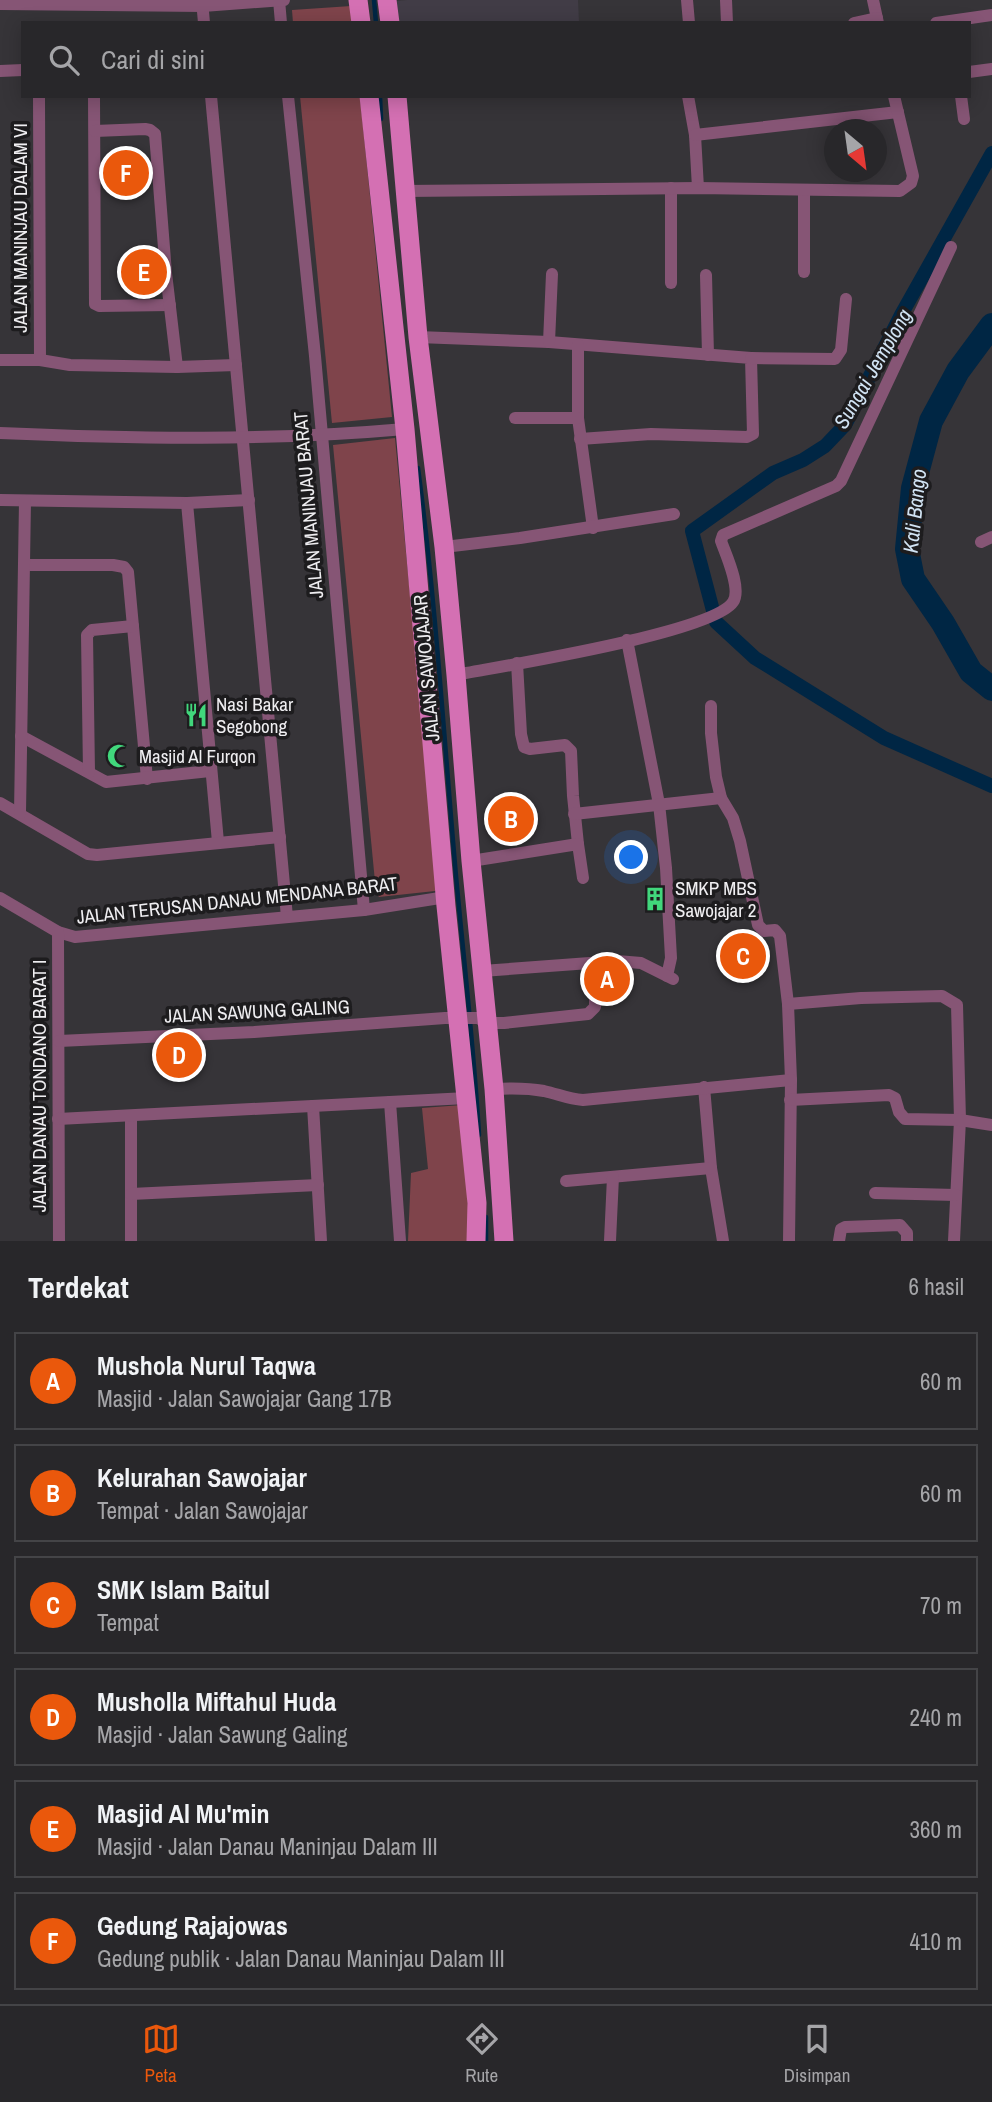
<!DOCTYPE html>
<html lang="id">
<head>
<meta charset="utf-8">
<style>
	:root { --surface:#28272a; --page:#302f32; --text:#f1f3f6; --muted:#a5a5a8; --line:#444447; --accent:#ea580c }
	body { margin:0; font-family:"Archivo Narrow",sans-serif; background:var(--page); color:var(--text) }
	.compass { position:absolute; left:824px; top:119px; width:63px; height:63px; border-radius:50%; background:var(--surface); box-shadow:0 4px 18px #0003; rotate:151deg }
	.you { position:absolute; left:632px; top:858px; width:24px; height:24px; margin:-18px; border:5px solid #fff; border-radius:50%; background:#1a73e8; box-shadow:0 0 0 10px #1a73e833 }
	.badge { display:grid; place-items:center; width:46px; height:46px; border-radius:50%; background:var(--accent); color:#fff; font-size:23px; font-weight:700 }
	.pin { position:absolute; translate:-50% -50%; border:4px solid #fff; box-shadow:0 2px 7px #0006 }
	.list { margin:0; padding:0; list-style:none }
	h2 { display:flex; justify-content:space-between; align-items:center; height:91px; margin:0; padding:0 28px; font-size:30px }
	h2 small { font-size:23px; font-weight:400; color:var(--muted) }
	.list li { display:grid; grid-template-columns:46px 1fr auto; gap:21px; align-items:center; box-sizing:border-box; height:98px; margin:0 14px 14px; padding:0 14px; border:2px solid var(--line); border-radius:0px }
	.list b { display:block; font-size:26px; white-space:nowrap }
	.list p { margin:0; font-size:23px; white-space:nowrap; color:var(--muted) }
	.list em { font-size:23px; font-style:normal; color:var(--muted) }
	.icon { flex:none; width:38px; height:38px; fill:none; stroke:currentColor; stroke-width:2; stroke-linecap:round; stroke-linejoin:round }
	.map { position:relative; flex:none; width:992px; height:1241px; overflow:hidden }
	.search { position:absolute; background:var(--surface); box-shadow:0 4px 18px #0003; left:21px; right:21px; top:21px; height:77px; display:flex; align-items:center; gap:18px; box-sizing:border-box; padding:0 24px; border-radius:0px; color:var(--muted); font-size:26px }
	.sheet { height:763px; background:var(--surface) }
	nav { display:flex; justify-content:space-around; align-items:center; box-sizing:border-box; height:98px; border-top:2px solid var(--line); background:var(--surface); font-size:19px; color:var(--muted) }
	nav a { display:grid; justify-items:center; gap:4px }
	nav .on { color:var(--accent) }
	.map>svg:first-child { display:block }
</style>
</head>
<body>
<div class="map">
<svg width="992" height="1241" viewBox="0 0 992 1241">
	<rect width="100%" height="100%" fill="#363438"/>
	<polygon fill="#413c46" points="407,0 578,0 579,23 398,23 396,1"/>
	<g fill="#7f444b">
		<polygon points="351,6 353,23 293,23 292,10"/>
		<polygon points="300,96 360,96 392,417 332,423"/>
		<polygon points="395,438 438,887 435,891 379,897 376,892 333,445"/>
		<polygon points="462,1105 470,1241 408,1241 411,1173 428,1169 422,1108"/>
	</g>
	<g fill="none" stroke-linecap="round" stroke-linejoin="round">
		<g stroke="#002644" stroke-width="4.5">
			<polyline points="374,0 376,23"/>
			<polyline points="380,96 381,119"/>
			<path d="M 418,468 C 436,604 444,740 456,876 C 464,962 474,1049 479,1135"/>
			<polyline points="486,1217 486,1241"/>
		</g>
		<polyline stroke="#002644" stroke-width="14" points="992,153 901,315 845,425 825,446 803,460 773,473 692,531 716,622 755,658 884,738 992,786"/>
		<polyline stroke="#002644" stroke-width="24" points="992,325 958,371 931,421 913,488 907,549 913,579 943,623 971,672 992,689"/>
		<g stroke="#865575" stroke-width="12">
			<polyline points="202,0 204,23"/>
			<polyline points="279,0 281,23"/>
			<polyline points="687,0 689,23"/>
			<polyline points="726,0 727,23"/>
			<polyline points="873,0 878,23"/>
			<polyline points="0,4 203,6 284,0"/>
			<polyline points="854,23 877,18"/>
			<polyline points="936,23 992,15"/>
			<polyline points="0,71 23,70"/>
			<polyline points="969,72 992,69"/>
			<polyline points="39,96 40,360"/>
			<polyline points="94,96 95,304 99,306 170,305"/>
			<polyline points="211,96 287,917"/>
			<polyline points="288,96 315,356 364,910"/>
			<polyline points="688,96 695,135 698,188"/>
			<polyline points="961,96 964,119"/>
			<polyline points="95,131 145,129 150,130 155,134 166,273 177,367"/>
			<polyline points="695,135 898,112"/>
			<polyline points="671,188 671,283"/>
			<polyline points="804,190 804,272"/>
			<polyline points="404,191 698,188 900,191 911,183 913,176 894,96"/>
			<polyline points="706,275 708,355"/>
			<polyline points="418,337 549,342 751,358 753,434 747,437 651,434 580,439"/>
			<polyline points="549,342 552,274"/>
			<polyline points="578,345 578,418 593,528"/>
			<polyline points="751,358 835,359 841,350 846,299"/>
			<polyline points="0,360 40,360 70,365 177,367 236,365"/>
			<polyline points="515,418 578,418"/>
			<path d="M 0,433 C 135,439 270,441 405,429"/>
			<polyline points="0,500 187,503 249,500"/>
			<polyline points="187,503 218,842"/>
			<polyline points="981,542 992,537"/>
			<polyline points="444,547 520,538 674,514"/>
			<polyline points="24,565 113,565 124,567 128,572 147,779"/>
			<polyline points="627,640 659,804 666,868 671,958 667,976"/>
			<polyline points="517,663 521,734 524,747 530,749 565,745 571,751 573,796 578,844"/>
			<path d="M 456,675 C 502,666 712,633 733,602 C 742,589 726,555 721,541 L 723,535 L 836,486 L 841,481 L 951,247"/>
			<polyline points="711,706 711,733 716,777 721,798 733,818 740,841 758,925 764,931 775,930 780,936 788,1004 791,1080 789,1241"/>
			<polyline points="21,736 106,782 210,771"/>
			<polyline points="89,772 87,635 92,630 133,626"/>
			<polyline points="0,803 88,854 97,855 280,837"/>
			<polyline points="20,813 25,501"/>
			<polyline points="574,814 721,798"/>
			<polyline points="471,861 578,844 583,878"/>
			<polyline points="0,898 58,932 75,937 364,910 446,897"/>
			<polyline points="58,932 59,1241"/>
			<polyline points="482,971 617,961 641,963 673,979"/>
			<polyline points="788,1004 861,998 942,996 957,1005 960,1120 954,1241"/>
			<polyline points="59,1041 254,1032 445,1018 478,1018 487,1023 504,1023 588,1014 595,1007 595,962"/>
			<polyline points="704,1087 711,1168 723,1241"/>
			<path d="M 494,1089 C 511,1088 528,1088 544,1091 C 558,1094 568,1099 583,1100 L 791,1080"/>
			<polyline points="790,1100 889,1095 895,1098 899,1112 905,1119 960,1120 992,1125"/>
			<polyline points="390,1102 400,1241"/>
			<polyline points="313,1106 321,1241"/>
			<polyline points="131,1116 131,1241"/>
			<polyline points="58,1119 467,1098"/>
			<polyline points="566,1181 711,1168"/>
			<polyline points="875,1193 956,1195"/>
			<polyline points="131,1194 318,1185"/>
			<polyline points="610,1241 613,1177"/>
			<polyline points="839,1241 841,1229 845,1227 900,1225 907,1233 907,1241"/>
		</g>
		<g stroke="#d470b3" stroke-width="19">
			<polyline points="358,0 361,23"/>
			<polyline points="387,0 390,23"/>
			<polyline points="369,96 405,429 446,906 477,1203 476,1241"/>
			<polyline points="397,96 418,337 444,547 456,675 471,861 494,1089 504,1241"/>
		</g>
	</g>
	<defs>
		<g id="restaurant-bare" transform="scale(1.89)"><path d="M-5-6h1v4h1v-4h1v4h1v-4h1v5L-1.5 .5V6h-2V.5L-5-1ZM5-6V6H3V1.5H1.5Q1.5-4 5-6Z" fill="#41d77c" stroke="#1d1c1e" stroke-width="2.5" paint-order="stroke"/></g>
		<g id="mosque-bare" transform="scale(1.89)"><path d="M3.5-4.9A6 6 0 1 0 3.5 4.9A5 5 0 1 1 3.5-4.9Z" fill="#41d77c" stroke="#1d1c1e" stroke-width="2.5" paint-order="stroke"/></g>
		<g id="building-bare" transform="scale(1.89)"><path d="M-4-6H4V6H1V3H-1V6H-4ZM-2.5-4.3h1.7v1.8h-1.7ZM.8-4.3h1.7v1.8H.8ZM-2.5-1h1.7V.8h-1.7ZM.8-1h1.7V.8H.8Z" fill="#41d77c" stroke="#1d1c1e" stroke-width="2.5" paint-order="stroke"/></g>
	</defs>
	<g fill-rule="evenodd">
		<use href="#restaurant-bare" x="196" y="715"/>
		<use href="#mosque-bare" x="119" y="756"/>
		<use href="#building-bare" x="655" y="899"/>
	</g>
	<g text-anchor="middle" stroke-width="7" stroke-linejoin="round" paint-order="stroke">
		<g font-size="19" fill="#efeef1" stroke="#1d1c1e">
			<text transform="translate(20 228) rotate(-90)" y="7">JALAN MANINJAU DALAM VI</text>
			<text transform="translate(308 505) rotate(-95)" y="7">JALAN MANINJAU BARAT</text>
			<text transform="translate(426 668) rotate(-95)" y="7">JALAN SAWOJAJAR</text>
			<text transform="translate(237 900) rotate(-6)" y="7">JALAN TERUSAN DANAU MENDANA BARAT</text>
			<text transform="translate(257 1011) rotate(-3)" y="7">JALAN SAWUNG GALING</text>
			<text transform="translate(39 1086) rotate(-90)" y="7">JALAN DANAU TONDANO BARAT I</text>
		</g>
		<g font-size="19" fill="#efeef1" stroke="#1d1c1e" text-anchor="start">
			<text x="216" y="711">Nasi Bakar<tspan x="216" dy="22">Segobong</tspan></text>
			<text x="139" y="763">Masjid Al Furqon</text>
			<text x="675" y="895">SMKP MBS<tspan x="675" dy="22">Sawojajar 2</tspan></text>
		</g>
		<g font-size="21" font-style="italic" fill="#d2e4f4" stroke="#1d1c1e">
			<text transform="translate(873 369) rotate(-60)" y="7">Sungai Jemplong</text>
			<text transform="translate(915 511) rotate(-84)" y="7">Kali Bango</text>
		</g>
	</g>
</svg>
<svg class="compass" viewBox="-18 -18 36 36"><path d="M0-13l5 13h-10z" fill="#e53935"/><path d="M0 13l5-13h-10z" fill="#a5a5a8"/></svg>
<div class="you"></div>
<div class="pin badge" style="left:607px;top:979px">A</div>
<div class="pin badge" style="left:511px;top:819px">B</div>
<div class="pin badge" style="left:743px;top:956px">C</div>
<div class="pin badge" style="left:179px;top:1055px">D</div>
<div class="pin badge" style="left:144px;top:272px">E</div>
<div class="pin badge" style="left:126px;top:173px">F</div>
<div class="search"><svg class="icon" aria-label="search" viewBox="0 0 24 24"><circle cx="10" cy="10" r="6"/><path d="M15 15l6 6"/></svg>Cari di sini</div>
</div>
<section class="sheet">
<h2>Terdekat<small>6 hasil</small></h2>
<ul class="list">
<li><span class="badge">A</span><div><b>Mushola Nurul Taqwa</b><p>Masjid · Jalan Sawojajar Gang 17B</p></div><em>60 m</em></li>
<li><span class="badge">B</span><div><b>Kelurahan Sawojajar</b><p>Tempat · Jalan Sawojajar</p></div><em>60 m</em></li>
<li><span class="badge">C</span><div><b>SMK Islam Baitul</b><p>Tempat</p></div><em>70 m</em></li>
<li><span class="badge">D</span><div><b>Musholla Miftahul Huda</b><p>Masjid · Jalan Sawung Galing</p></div><em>240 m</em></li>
<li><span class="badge">E</span><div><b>Masjid Al Mu'min</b><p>Masjid · Jalan Danau Maninjau Dalam III</p></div><em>360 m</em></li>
<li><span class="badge">F</span><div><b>Gedung Rajajowas</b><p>Gedung publik · Jalan Danau Maninjau Dalam III</p></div><em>410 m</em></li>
</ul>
</section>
<nav>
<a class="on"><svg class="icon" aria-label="map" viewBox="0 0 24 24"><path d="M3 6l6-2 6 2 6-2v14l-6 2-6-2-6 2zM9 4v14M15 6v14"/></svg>Peta</a>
<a><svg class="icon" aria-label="directions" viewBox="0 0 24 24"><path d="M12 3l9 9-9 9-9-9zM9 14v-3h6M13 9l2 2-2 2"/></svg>Rute</a>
<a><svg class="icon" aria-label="saved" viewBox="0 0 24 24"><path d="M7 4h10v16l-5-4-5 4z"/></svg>Disimpan</a>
</nav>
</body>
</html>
